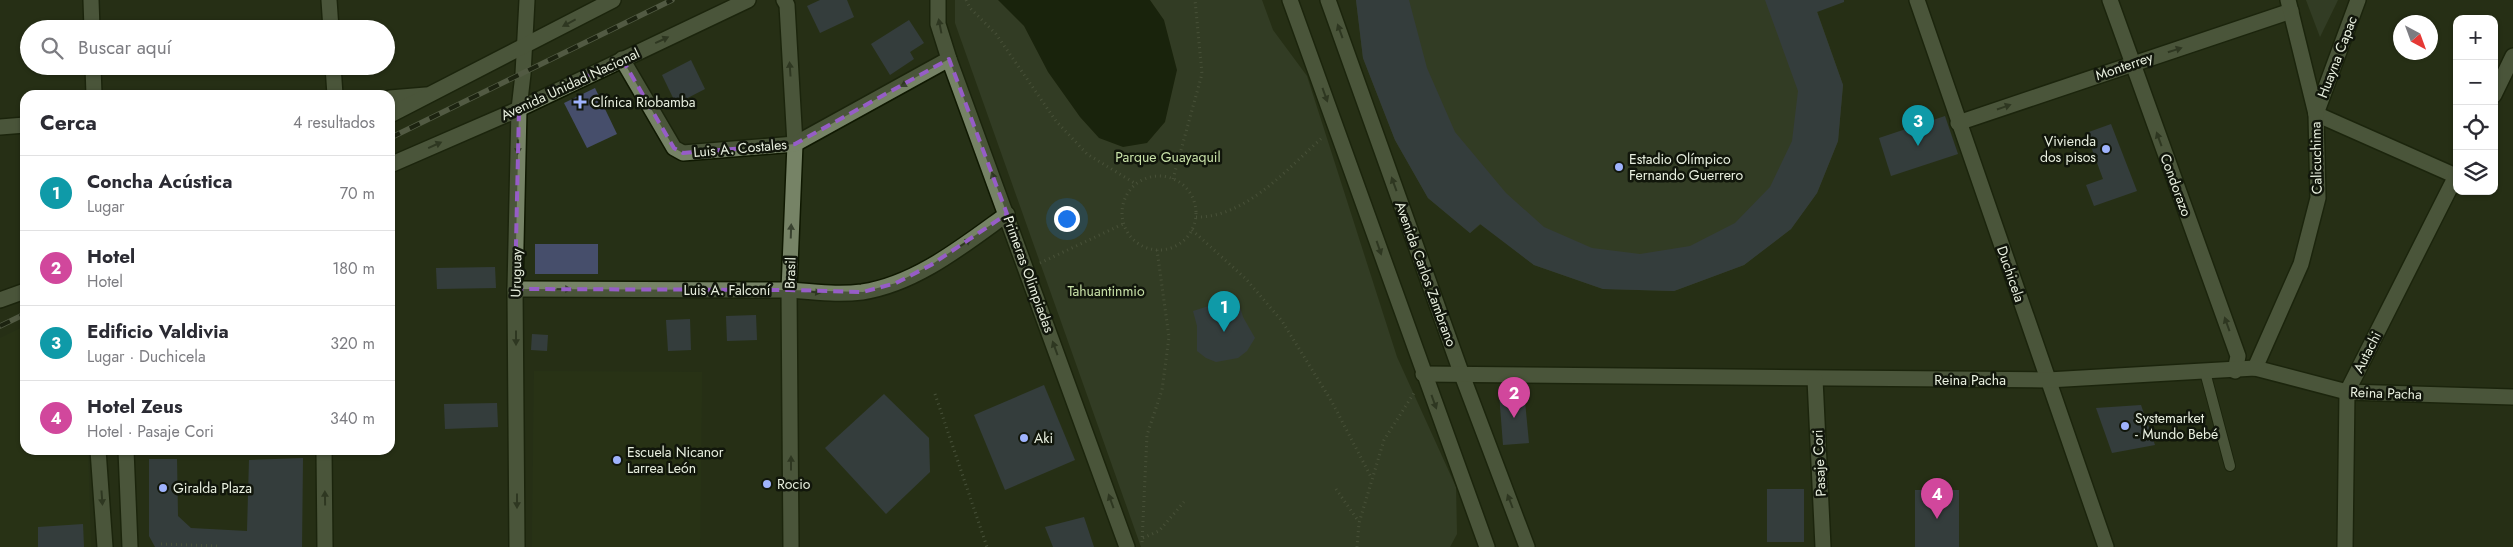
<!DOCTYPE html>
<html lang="es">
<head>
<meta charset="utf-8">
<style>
	:root { --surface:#fff; --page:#f2f2f3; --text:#2b2b33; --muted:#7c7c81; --line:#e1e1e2; --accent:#2563eb }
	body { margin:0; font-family:Jost,sans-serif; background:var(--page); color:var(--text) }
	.controls { position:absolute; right:15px; top:15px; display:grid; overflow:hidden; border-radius:10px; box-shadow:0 1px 4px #0004 }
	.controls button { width:45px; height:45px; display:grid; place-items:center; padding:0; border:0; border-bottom:1px solid var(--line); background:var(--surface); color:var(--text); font:25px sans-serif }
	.compass { position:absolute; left:2393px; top:15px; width:45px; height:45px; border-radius:50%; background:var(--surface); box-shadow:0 1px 4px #0004; rotate:139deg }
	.you { position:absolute; left:1066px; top:218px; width:18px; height:18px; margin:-12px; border:4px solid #fff; border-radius:50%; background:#1a73e8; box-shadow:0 0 0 8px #1a73e833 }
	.badge { display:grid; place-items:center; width:32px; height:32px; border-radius:50%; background:var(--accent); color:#fff; font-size:16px; font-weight:700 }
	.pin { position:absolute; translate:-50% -41px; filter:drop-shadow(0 1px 2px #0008) }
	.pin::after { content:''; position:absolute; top:26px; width:18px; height:15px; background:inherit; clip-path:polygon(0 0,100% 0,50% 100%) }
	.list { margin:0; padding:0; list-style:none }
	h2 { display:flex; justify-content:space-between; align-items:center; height:65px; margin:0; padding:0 20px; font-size:21px }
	h2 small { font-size:16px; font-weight:400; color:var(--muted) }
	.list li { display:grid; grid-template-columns:32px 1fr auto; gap:15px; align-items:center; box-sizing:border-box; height:75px; padding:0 20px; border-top:1px solid var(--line) }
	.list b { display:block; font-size:19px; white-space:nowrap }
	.list p { margin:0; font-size:16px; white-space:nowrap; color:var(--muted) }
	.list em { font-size:16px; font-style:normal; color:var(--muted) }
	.icon { flex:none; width:28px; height:28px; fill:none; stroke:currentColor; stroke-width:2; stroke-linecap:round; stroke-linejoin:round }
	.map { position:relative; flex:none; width:2513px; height:547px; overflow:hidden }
	.search { position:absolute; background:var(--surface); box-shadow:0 1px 4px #0004; left:20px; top:20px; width:375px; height:55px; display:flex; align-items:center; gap:12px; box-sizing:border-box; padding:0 18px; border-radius:28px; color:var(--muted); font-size:19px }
	.panel { position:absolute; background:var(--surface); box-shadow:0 1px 4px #0004; left:20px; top:90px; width:375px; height:365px; border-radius:15px }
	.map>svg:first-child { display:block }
</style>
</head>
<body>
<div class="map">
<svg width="2513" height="547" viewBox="0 0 2513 547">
	<rect width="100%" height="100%" fill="#263016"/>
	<g fill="#2a3716">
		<polygon points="25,326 25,450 88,450 91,547 0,547 0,338"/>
		<polygon points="534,371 702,372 700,547 532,547"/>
	</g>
	<g fill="#424c35">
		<polygon points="955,0 1262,0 1273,30 1307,76 1397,357 1456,487 1457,534 1450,547 1141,547 955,23"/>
		<polygon points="1356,0 1813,0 1843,85 1838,141 1817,193 1791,229 1744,265 1674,291 1603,289 1534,265 1481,224 1470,233 1428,198 1395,140 1363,58"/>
		<polygon points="2306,0 2338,0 2320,37"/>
	</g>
	<polygon fill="#0b1500" points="998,0 1150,0 1164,20 1177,70 1165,122 1147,143 1123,147 1099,138 1080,117 1048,72 1024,26"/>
	<g fill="#464e6b">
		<polygon points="820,0 847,0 854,17 820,33 807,6"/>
		<polygon points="1356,0 1409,0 1427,68 1455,132 1506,193 1544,227 1592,248 1640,254 1690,246 1735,223 1770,187 1792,141 1798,91 1765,0 1844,0 1844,2 1817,12 1843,85 1838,141 1817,193 1791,229 1744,265 1674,291 1603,289 1534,265 1480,224 1470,233 1428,198 1395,140 1363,58"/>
		<polygon points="909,20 924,43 910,52 914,59 890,75 871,44"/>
		<polygon points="691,60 705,89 676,104 662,75"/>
		<polygon points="595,88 617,134 587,148 564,103"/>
		<polygon points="1945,116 1958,154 1891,176 1879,138"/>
		<polygon points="2111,124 2137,191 2094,206 2086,185 2103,179 2086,133"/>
		<rect x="535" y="244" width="63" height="30"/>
		<polygon points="495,267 496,288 437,289 436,268"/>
		<polygon points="1237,297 1243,317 1255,338 1247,351 1238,358 1216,362 1206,358 1197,351 1197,326 1193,311"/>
		<polygon points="756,315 757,340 727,341 726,316"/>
		<polygon points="690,319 691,350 668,351 666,320"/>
		<polygon points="532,334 548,335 547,351 531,350"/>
		<polygon points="1044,385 1075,460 1005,490 974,415"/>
		<polygon points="1524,391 1529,443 1503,445 1499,393"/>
		<polygon points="884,394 929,438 930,472 886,514 825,448"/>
		<polygon points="497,403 498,427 445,429 444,404"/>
		<polygon points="2141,405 2155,445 2112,453 2096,408"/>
		<polygon points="303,458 302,547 155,547 149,536 149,459 177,459 178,516 191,528 247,531 249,460"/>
		<rect x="1767" y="489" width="37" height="53"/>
		<rect x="1915" y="490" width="44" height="57"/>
		<polygon points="1084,517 1094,547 1053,547 1045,527"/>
		<polygon points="83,524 84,547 38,547 38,527"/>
	</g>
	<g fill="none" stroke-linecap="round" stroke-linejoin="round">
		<g stroke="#0f1801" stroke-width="12">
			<polyline id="lane" points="2205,372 2230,466"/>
		</g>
		<g stroke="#0f1801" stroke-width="18">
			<g id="street">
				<polyline points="91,0 92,29"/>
				<polyline points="329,0 331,29"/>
				<polyline points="784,0 787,5 795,144 789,290 791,547"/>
				<polyline points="938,0 938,24 949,59 1127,547"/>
				<polyline points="1290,0 1487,547"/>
				<polyline points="1328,0 1462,375 1527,547"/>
				<polyline points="1917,0 2106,547"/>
				<polyline points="2110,0 2238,356 2235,371"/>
				<polyline points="622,59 674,148 683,153 795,144 949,59"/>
				<polyline points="93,66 94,95"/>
				<polyline points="333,66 335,95"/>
				<polyline points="2494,95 2513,56"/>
				<polyline points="390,98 426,95"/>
				<polyline points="2316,114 2456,176"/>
				<polyline points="2316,114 2358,0"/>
				<polyline points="1958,123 2291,11"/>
				<polyline points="0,127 25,125"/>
				<path d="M 515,289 L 789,290 C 813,292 838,295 862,292 C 916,284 964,245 1007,214"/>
				<polyline points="0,300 25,291"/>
				<polyline points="2255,368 2301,264 2318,198 2316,114 2288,0"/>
				<polyline points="1423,374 2048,380 2255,368 2347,392 2513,397"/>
				<polyline points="1815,379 1823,547"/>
				<polyline points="324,450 325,547"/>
				<polyline points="517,547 515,289 519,109 523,74 527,0"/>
				<polyline points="2345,547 2347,392 2457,174"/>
			</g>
		</g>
		<g stroke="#0f1801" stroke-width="18">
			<g id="secondary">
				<polyline points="390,115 613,0"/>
				<polyline points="390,165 519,109 748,0"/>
				<polyline points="98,450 105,547"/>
				<polyline points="126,450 130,547"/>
			</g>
		</g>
		<g stroke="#707963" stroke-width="3" stroke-dasharray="1 4" stroke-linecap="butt">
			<polyline points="966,0 970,8 996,34 1056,121 1087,154 1136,184"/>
			<circle cx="1159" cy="213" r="37"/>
			<polyline points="1173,179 1202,74 1195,0"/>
			<path d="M 1196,217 C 1246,218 1288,168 1323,137"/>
			<polyline points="1192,230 1246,279 1282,321 1332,402 1371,477"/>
			<polyline points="1040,263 1123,224"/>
			<polyline points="935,394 987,547"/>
			<polyline points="1336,489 1359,522"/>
			<polyline points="1143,538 1159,531 1184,502"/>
			<polyline points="1142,542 1147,435 1162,390 1169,337 1157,250"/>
			<polyline points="161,544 219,546"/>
			<polyline points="1357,547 1359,523 1384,440 1414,393"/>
		</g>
		<use href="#lane" stroke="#768366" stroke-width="10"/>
		<use href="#street" stroke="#768366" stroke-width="15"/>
		<use href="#secondary" stroke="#768366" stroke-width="15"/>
		<g stroke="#878f7a" stroke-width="5.5">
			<g id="rail">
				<polyline points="390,138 672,0"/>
				<polyline points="0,326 25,314"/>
			</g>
		</g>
		<use href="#rail" stroke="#11160b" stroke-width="4" stroke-dasharray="11" stroke-linecap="butt"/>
	</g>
	<defs><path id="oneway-solid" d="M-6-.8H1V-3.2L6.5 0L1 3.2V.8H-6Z" transform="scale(1.25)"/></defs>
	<g fill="#39422f">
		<use href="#oneway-solid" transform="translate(569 23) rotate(152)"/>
		<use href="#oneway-solid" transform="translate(940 26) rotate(-101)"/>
		<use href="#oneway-solid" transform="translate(1340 31) rotate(-110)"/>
		<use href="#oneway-solid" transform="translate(662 40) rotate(-25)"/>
		<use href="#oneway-solid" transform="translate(2175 50) rotate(-18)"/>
		<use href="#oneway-solid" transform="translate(790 69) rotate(-94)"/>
		<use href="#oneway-solid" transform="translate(907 83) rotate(151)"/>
		<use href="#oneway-solid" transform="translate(1325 95) rotate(70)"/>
		<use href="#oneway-solid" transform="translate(2004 107) rotate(-19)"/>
		<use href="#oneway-solid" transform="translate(2159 139) rotate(-110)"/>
		<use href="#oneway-solid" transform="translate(435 145) rotate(-24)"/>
		<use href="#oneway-solid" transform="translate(518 147) rotate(91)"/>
		<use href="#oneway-solid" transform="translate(994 179) rotate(-110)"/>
		<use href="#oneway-solid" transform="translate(1394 184) rotate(-110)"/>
		<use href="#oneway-solid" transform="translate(791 231) rotate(-88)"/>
		<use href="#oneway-solid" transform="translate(965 243) rotate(-33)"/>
		<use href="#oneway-solid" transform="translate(1379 248) rotate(71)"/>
		<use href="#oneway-solid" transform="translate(564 289)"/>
		<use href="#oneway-solid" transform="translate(814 292) rotate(6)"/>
		<use href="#oneway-solid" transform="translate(2227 324) rotate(-110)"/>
		<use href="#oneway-solid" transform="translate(516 338) rotate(90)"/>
		<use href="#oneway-solid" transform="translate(1055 348) rotate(-110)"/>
		<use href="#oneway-solid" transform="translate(1434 402) rotate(70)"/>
		<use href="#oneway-solid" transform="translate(791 463) rotate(-90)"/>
		<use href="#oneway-solid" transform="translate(102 498) rotate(86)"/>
		<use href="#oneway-solid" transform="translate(325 498) rotate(-91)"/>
		<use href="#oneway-solid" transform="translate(517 501) rotate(90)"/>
		<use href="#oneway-solid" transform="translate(1111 501) rotate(-110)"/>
		<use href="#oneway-solid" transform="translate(1510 501) rotate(-111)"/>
	</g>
	<path d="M0 0H2513V547H0ZM 622,59 L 674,148 L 683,153 L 795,144 L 949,59 L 1007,214 L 931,265 L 896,283 L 863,292 L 789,290 L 515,289 L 519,109 Z" fill="#263016" fill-opacity=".55" fill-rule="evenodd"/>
	<path fill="none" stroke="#965dc7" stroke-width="4" stroke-dasharray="10 6" stroke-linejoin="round" d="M 622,59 L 674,148 L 683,153 L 795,144 L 949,59 L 1007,214 L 931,265 L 896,283 L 863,292 L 789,290 L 515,289 L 519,109 Z"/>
	<g fill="#9fb3fd" stroke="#11160b" stroke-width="2">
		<path d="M577.5 94.5h5v5h5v5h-5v5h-5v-5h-5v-5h5z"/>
		<circle cx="2106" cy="149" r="5"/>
		<circle cx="1619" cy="167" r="5"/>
		<circle cx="2125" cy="426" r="5"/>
		<circle cx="1024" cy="438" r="5"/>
		<circle cx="617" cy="460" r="5"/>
		<circle cx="767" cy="484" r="5"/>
		<circle cx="163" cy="488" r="5"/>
	</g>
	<g text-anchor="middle" stroke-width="5" stroke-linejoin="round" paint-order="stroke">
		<g font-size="14" fill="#e9f0e0" stroke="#11160b">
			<text transform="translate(2337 57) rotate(-69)" y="5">Huayna Capac</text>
			<text transform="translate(2124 66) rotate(-19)" y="5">Monterrey</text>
			<text transform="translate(570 84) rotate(-25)" y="5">Avenida Unidad Nacional</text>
			<text transform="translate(740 148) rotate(-5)" y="5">Luis A. Costales</text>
			<text transform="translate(2316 158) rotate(-91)" y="5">Calicuchima</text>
			<text transform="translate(2176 185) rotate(70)" y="5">Condorazo</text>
			<text transform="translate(516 273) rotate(-89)" y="5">Uruguay</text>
			<text transform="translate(790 273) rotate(-88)" y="5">Brasil</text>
			<text transform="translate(1029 274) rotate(70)" y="5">Primeras Olimpiadas</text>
			<text transform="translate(1426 274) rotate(70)" y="5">Avenida Carlos Zambrano</text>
			<text transform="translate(2011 274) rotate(71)" y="5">Duchicela</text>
			<text x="727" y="295">Luis A. Falconí</text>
			<text transform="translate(2367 352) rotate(-63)" y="5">Autachi</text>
			<text x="1970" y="385">Reina Pacha</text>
			<text transform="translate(2386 393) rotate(2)" y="5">Reina Pacha</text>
			<text transform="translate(1819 463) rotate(-93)" y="5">Pasaje Cori</text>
		</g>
		<g font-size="14" fill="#e9f0e0" stroke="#11160b" text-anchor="start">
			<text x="591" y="107">Clínica Riobamba</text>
			<text x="2096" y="146" text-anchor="end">Vivienda<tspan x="2096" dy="16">dos pisos</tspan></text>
			<text x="1629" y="164">Estadio Olímpico<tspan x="1629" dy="16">Fernando Guerrero</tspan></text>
			<text x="2135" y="423">Systemarket<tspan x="2135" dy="16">- Mundo Bebé</tspan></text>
			<text x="1034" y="443">Aki</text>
			<text x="627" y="457">Escuela Nicanor<tspan x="627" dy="16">Larrea León</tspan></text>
			<text x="777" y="489">Rocio</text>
			<text x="173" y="493">Giralda Plaza</text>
		</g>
		<g font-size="14" fill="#c8e1a8" stroke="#11160b">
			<text x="1168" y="162">Parque Guayaquil</text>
			<text x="1106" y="296">Tahuantinmio</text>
		</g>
	</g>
</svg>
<div class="controls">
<button>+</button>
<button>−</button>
<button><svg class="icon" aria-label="locate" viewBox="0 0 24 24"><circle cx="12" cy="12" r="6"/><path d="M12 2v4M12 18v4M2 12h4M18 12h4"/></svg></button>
<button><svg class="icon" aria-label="layers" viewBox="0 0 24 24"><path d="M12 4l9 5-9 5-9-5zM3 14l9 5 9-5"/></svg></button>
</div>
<svg class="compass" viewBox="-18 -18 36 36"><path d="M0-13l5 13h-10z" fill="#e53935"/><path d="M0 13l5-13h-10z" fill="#7c7c81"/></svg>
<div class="you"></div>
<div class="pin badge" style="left:1224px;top:332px;background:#0f9aa8">1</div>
<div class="pin badge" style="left:1514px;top:418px;background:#d1479c">2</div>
<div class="pin badge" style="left:1918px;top:146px;background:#0f9aa8">3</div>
<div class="pin badge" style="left:1937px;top:519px;background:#d1479c">4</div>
<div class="search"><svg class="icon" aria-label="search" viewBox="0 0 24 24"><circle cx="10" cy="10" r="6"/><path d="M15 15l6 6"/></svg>Buscar aquí</div>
<section class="panel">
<h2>Cerca<small>4 resultados</small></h2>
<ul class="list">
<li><span class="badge" style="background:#0f9aa8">1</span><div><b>Concha Acústica</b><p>Lugar</p></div><em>70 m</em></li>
<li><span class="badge" style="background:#d1479c">2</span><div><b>Hotel</b><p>Hotel</p></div><em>180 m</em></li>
<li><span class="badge" style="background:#0f9aa8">3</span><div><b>Edificio Valdivia</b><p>Lugar · Duchicela</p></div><em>320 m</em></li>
<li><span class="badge" style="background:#d1479c">4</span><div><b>Hotel Zeus</b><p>Hotel · Pasaje Cori</p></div><em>340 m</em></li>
</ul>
</section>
</div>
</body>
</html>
